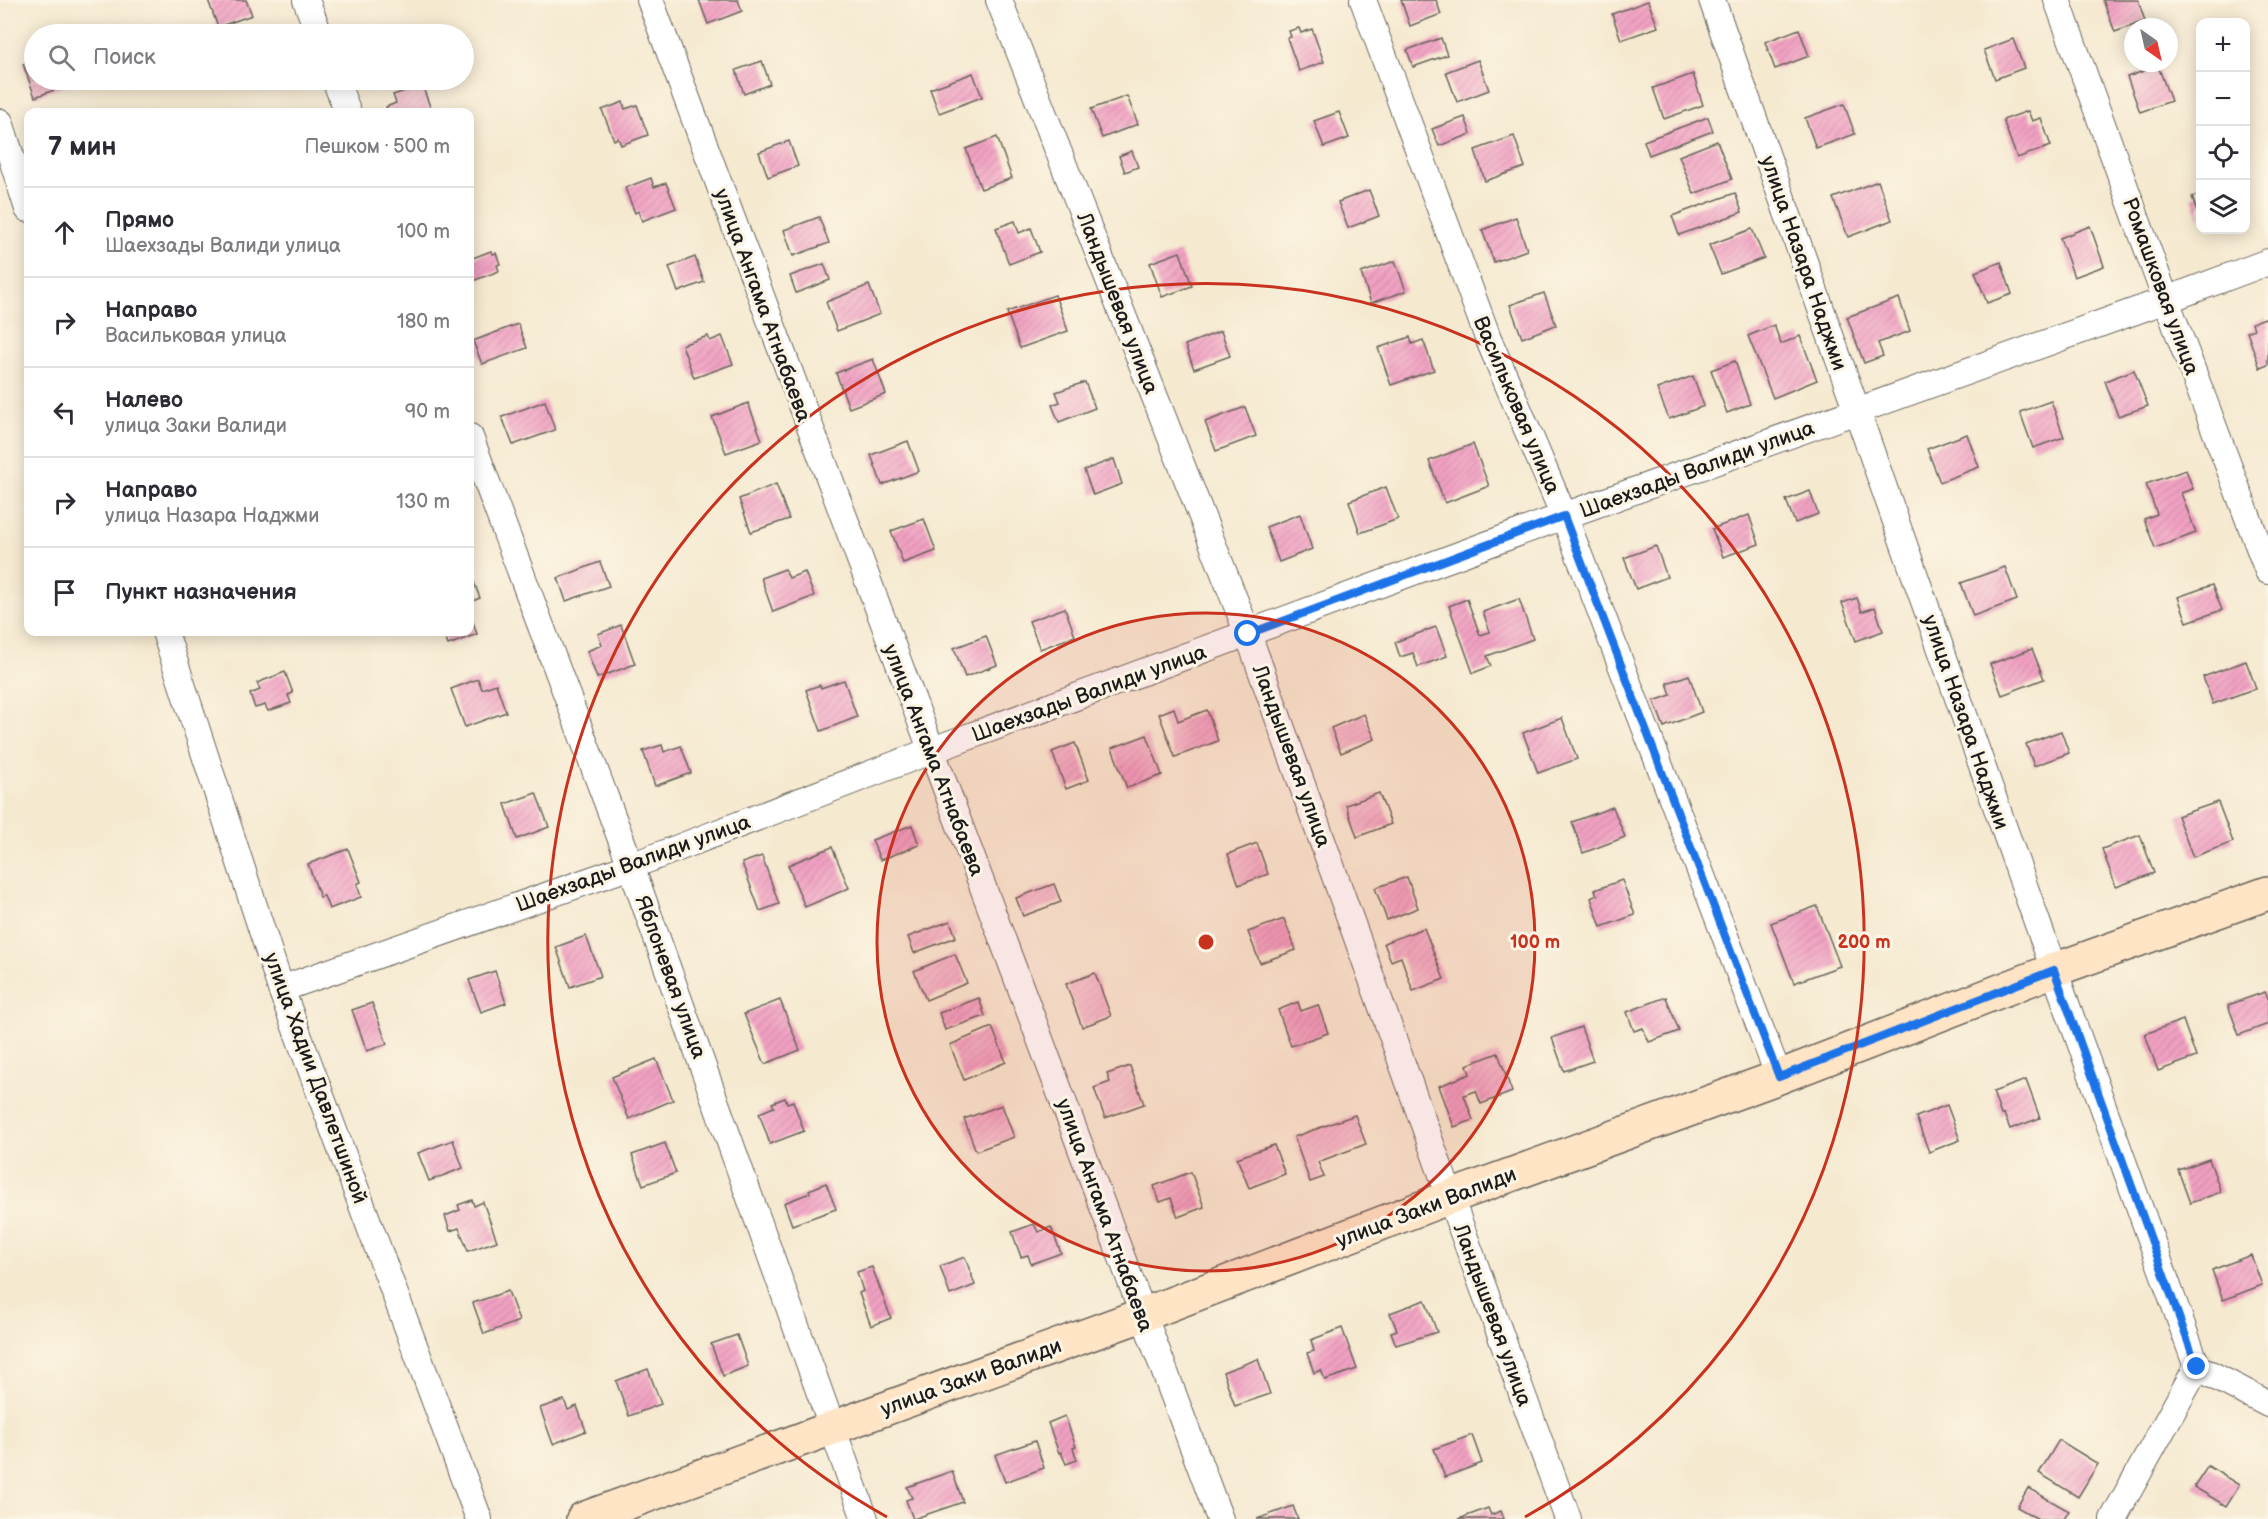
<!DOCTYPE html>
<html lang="ru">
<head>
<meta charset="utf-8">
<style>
	:root { --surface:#fff; --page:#f2f2f3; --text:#2b2b33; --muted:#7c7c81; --line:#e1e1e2 }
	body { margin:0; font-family:"Balsamiq Sans",sans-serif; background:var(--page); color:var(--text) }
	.controls { position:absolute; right:18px; top:18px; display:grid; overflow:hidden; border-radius:12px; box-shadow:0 3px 15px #0003 }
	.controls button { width:54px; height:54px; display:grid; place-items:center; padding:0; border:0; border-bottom:2px solid var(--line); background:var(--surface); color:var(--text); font:30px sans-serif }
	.compass { position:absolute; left:2124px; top:18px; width:54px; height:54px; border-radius:50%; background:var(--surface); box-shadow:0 3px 15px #0003; rotate:146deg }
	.stop { position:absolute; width:18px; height:18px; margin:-14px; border:4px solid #1a73e8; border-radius:50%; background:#fff }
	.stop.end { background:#1a73e8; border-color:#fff; box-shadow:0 2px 6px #0008 }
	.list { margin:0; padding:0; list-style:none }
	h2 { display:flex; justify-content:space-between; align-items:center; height:78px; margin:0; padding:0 24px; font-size:26px }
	h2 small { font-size:20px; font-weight:400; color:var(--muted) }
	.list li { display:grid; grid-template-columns:39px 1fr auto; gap:18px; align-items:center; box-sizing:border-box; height:90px; padding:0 24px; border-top:2px solid var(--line) }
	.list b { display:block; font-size:22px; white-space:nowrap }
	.list p { margin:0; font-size:20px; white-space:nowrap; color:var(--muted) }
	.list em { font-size:20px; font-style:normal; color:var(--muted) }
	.icon { flex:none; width:33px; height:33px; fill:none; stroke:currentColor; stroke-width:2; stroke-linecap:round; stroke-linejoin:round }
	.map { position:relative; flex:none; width:2268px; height:1519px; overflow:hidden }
	.search { position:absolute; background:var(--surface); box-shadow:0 3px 15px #0003; left:24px; top:24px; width:450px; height:66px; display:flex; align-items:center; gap:15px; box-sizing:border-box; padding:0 21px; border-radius:33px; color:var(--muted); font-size:22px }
	.panel { position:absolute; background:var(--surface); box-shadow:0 3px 15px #0003; left:24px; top:108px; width:450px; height:528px; border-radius:12px }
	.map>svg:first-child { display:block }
</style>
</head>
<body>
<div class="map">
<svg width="2268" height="1519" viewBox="0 0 2268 1519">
	<defs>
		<pattern id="building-hatch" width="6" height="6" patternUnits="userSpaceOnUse" patternTransform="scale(1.5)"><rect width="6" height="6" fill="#f2a1c3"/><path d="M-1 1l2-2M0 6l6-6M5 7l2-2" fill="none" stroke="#cf8aa7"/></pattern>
	</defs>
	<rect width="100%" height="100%" fill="#fcf5e5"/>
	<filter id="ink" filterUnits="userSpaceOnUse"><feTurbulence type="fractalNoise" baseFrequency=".0167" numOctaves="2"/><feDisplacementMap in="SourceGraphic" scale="12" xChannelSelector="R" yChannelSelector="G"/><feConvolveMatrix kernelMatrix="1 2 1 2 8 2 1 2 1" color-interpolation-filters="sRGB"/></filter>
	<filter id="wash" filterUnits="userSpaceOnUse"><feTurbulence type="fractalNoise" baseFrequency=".008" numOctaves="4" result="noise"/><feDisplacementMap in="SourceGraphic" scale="24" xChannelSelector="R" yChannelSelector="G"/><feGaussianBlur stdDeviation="1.35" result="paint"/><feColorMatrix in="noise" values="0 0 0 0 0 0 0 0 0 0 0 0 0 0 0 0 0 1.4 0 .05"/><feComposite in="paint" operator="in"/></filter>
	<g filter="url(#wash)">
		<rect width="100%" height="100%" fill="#f5e9d0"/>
		<g id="blocks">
			<g fill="url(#building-hatch)">
				<polygon points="208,0 246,0 252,15 218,27"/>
				<polygon points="699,0 738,0 742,11 708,24"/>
				<polygon points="1401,0 1436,0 1441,14 1410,26"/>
				<polygon points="2103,0 2138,0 2145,21 2115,32"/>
				<polygon points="1648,1 1658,27 1621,40 1612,14"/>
				<polygon points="274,28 276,34 258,34"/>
				<polygon points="1299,28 1301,33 1312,29 1324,62 1299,71 1287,38 1291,37 1289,31"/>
				<polygon points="1799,29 1809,56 1775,69 1765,42"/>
				<polygon points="1441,38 1447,55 1413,67 1407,50"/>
				<polygon points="2013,39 2024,68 1995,79 1984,50"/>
				<polygon points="34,60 34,80 66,80 68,85 35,97 23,64"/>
				<polygon points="1478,60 1489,90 1457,102 1446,72"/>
				<polygon points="762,61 770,84 744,94 736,70"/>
				<polygon points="2158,66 2171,101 2140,112 2127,77"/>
				<polygon points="973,73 982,97 939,113 930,89"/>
				<polygon points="1693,74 1703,105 1664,119 1653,88"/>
				<polygon points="422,85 432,112 388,112 386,107 396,103 393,95"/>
				<polygon points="1127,96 1138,124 1102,138 1091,109"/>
				<polygon points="623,102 625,109 637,105 648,135 621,145 618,138 614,140 602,110"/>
				<polygon points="1844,104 1855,134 1816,148 1805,118"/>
				<polygon points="2028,111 2032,121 2041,118 2051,146 2017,158 2003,120"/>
				<polygon points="1339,112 1349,138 1324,147 1314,121"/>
				<polygon points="1465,117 1471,134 1439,146 1432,129"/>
				<polygon points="1708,117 1713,131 1649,155 1644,141"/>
				<polygon points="1514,136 1525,167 1485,181 1475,150"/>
				<polygon points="997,137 1012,178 981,189 966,149"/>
				<polygon points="789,141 798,166 768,177 759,152"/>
				<polygon points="1717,141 1732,179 1694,194 1679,156"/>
				<polygon points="1132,151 1138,167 1125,172 1119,156"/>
				<polygon points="651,178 654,187 666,183 676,208 642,221 638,211 635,213 625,188"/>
				<polygon points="1878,181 1892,220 1848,237 1833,198"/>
				<polygon points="1369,190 1379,216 1348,228 1338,202"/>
				<polygon points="1735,193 1742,212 1679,235 1672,216"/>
				<polygon points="2200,194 2200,220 2192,197"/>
				<polygon points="819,217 829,243 793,256 784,230"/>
				<polygon points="1516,217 1527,250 1494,262 1482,230"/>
				<polygon points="1015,221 1019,233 1031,228 1040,252 1009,264 996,228"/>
				<polygon points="2090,226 2104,266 2074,277 2060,238"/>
				<polygon points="1752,229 1764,258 1721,274 1709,245"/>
				<polygon points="491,251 493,254 496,253 500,264 497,265 499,271 470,282 470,259"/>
				<polygon points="1180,252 1192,286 1162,297 1150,263"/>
				<polygon points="695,257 704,282 678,292 669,267"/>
				<polygon points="1395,261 1406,291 1371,303 1361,273"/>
				<polygon points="2001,262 2012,294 1987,303 1975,272"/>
				<polygon points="824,264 830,280 796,293 790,276"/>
				<polygon points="869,285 880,314 837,331 826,302"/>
				<polygon points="1544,293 1556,325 1522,338 1510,305"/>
				<polygon points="1055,295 1068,331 1020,348 1007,312"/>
				<polygon points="1899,298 1910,331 1878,343 1883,356 1864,363 1847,317"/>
				<polygon points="2265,318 2268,324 2268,365 2260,368 2247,332 2254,329 2252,323"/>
				<polygon points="518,324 527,348 482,364 473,341"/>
				<polygon points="1774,325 1781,344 1800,336 1817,380 1773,398 1748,336"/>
				<polygon points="1221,331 1230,356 1194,369 1185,345"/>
				<polygon points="708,336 710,341 722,336 733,364 694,378 682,345"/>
				<polygon points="1410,337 1412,344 1423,340 1434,370 1391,385 1378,348"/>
				<polygon points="873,359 886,394 849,408 836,373"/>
				<polygon points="1735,361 1750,404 1727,413 1711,370"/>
				<polygon points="2134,370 2148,406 2118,416 2105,381"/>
				<polygon points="1693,376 1704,406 1669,419 1657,389"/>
				<polygon points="1085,382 1095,408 1059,422 1052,405 1060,402 1056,392"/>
				<polygon points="545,401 555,430 513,445 502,417"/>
				<polygon points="2051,401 2064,437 2033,448 2020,412"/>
				<polygon points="748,403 762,440 726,453 712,417"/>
				<polygon points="1245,407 1256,436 1216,451 1205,422"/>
				<polygon points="1967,434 1979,467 1940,482 1927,449"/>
				<polygon points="908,441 919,471 882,485 871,455"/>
				<polygon points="1473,444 1489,486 1445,503 1429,461"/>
				<polygon points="1114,459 1122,484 1093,495 1084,470"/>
				<polygon points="2186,470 2193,489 2181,493 2196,533 2155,548 2144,519 2157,514 2146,484"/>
				<polygon points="776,484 789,519 751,532 739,499"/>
				<polygon points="1386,487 1398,519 1360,533 1349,501"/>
				<polygon points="1810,491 1818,514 1795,523 1786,500"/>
				<polygon points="1300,514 1312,549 1279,562 1266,527"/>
				<polygon points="1749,515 1759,544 1723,557 1712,529"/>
				<polygon points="924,519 936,551 903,563 891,531"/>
				<polygon points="1656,546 1667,577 1636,589 1624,558"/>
				<polygon points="600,562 609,586 566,601 558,578"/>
				<polygon points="2005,567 2017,600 1973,616 1961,583"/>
				<polygon points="785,569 789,578 805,572 814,596 773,612 761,578"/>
				<polygon points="470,572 480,598 470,602"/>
				<polygon points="2212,585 2222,610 2187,622 2178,597"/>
				<polygon points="1857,598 1862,612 1875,607 1883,631 1856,641 1842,603"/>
				<polygon points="1467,599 1480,635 1490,632 1483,612 1519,599 1533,639 1487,656 1491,666 1473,673 1449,606"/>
				<polygon points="1065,608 1075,636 1040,649 1029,621"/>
				<polygon points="470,613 477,634 448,645 443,632 470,632"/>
				<polygon points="621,625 635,664 597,678 587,651 602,645 598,634"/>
				<polygon points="1436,627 1447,656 1418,667 1413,653 1400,657 1395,642"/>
				<polygon points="986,636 997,665 965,677 954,648"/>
				<polygon points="2032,649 2044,679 2002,695 1990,664"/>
				<polygon points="2246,661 2256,688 2213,704 2203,677"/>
				<polygon points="285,672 293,693 288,695 291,703 268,711 265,705 255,708 250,694 260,690 257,683"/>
				<polygon points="1689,675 1702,712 1664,727 1654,701 1671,695 1667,683"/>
				<polygon points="478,679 482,689 496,684 506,712 465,727 451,689"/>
				<polygon points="844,680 857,717 821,731 806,690 820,685 821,688"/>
				<polygon points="1174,708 1178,721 1207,710 1218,741 1175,757 1159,714"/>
				<polygon points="1364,714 1375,739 1341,753 1331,728"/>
				<polygon points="1562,718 1577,759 1538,773 1523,733"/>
				<polygon points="2061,731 2069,753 2034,766 2026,744"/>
				<polygon points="1147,735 1162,775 1127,788 1112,748"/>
				<polygon points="1075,743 1089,780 1066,789 1052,752"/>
				<polygon points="662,745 664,752 681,746 691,773 655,786 643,751"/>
				<polygon points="536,793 549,827 517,839 505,804"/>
				<polygon points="1379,793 1391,824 1357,837 1346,805"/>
				<polygon points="2218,802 2233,842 2193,857 2177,816"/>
				<polygon points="1613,807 1625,837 1583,853 1572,822"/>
				<polygon points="912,825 919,845 880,860 872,840"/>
				<polygon points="2140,835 2154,873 2116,887 2102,849"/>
				<polygon points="1257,843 1268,874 1239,885 1228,854"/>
				<polygon points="832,847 849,888 805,907 788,865"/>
				<polygon points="348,849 361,882 357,884 361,897 329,909 324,896 320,897 308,864"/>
				<polygon points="762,856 779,904 760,911 742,863"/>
				<polygon points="1407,877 1418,908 1387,920 1375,888"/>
				<polygon points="1622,880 1635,915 1601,927 1591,898 1597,895 1595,890"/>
				<polygon points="1054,884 1061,902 1023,916 1016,898"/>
				<polygon points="1817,906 1840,966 1794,983 1771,923"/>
				<polygon points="1284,919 1296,950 1260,963 1248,932"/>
				<polygon points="950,921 956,937 914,953 908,937"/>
				<polygon points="1424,928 1444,979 1413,991 1401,957 1391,961 1384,943"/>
				<polygon points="586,936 601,976 570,987 556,947"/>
				<polygon points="955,954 967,983 926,1000 914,971"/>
				<polygon points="495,971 506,1003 481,1012 469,980"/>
				<polygon points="1095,973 1111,1016 1082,1027 1066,984"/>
				<polygon points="2265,992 2268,998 2268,1024 2239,1035 2228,1005"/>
				<polygon points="1666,997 1679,1031 1649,1042 1643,1028 1634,1031 1627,1012"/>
				<polygon points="979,998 985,1016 945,1030 939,1013"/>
				<polygon points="780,1000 800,1050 765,1064 744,1014"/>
				<polygon points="1298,1002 1301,1011 1318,1005 1328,1033 1291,1046 1278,1010"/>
				<polygon points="372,1003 387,1044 367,1051 352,1010"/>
				<polygon points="2183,1020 2196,1057 2158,1071 2145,1034"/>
				<polygon points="992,1027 1006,1062 964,1080 950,1045"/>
				<polygon points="1581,1027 1593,1061 1564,1071 1552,1038"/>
				<polygon points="1498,1053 1512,1092 1481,1104 1476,1091 1464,1095 1473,1120 1454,1127 1439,1086 1470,1074 1467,1065"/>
				<polygon points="656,1059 673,1100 629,1119 612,1077"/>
				<polygon points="1130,1066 1144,1104 1105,1118 1094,1088 1110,1082 1107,1074"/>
				<polygon points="2026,1080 2040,1118 2010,1129 2004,1114 2001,1115 1993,1092"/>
				<polygon points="785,1098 787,1103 793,1101 804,1131 770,1144 759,1113 774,1107 772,1103"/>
				<polygon points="1002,1105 1014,1137 976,1151 964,1119"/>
				<polygon points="1947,1105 1960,1140 1929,1152 1916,1117"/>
				<polygon points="1355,1115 1366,1144 1318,1162 1324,1177 1310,1182 1294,1137"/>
				<polygon points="453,1140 463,1168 429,1181 418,1153"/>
				<polygon points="665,1143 676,1173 643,1185 632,1155"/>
				<polygon points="1274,1145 1285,1174 1249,1188 1237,1158"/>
				<polygon points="2209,1159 2221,1192 2190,1203 2178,1170"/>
				<polygon points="1191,1172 1204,1207 1178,1217 1171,1198 1160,1202 1154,1186"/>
				<polygon points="826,1183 836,1209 792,1225 784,1203 810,1193 809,1190"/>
				<polygon points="472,1200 474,1206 483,1202 497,1241 468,1251 459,1228 450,1231 445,1216 460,1210 458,1205"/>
				<polygon points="1034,1224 1038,1232 1051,1227 1061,1253 1031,1264 1028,1255 1021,1257 1012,1232"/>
				<polygon points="2251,1255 2262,1285 2223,1300 2212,1270"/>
				<polygon points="965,1257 975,1285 950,1295 940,1266"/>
				<polygon points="872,1267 891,1318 871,1326 859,1293 863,1291 857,1272"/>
				<polygon points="508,1291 519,1321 484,1334 473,1303"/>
				<polygon points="1425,1300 1437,1332 1396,1345 1391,1332 1397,1330 1390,1313"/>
				<polygon points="1342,1328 1357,1369 1325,1380 1321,1370 1314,1373 1307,1353 1314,1351 1311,1340"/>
				<polygon points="737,1335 748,1366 723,1376 711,1344"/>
				<polygon points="1258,1359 1270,1394 1235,1406 1223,1372"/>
				<polygon points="648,1369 661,1404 629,1416 616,1381"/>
				<polygon points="564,1400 568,1410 577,1406 586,1431 553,1444 540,1408"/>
				<polygon points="1065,1416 1076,1447 1073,1448 1077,1460 1066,1464 1061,1452 1059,1453 1048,1423"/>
				<polygon points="1472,1435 1482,1463 1445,1477 1434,1449"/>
				<polygon points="2059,1440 2098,1464 2078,1497 2039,1473"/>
				<polygon points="1035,1441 1044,1468 1005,1482 995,1455"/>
				<polygon points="2208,1466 2239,1485 2226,1506 2194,1487"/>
				<polygon points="952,1471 963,1502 913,1519 906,1500 912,1498 907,1487"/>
				<polygon points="2028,1488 2069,1511 2064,1519 2038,1519 2017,1507"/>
				<polygon points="1293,1506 1298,1519 1257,1519"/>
				<polygon points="1488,1508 1491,1515 1501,1511 1504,1519 1459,1519"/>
			</g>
		</g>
	</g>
	<g filter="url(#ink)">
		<use href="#blocks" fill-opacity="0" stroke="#68645b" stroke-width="1.5"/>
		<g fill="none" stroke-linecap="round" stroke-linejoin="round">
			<g stroke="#68645b" stroke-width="28">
				<g id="street">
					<polyline points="306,0 319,34"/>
					<polyline points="650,0 1220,1519"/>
					<polyline points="999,0 1248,634 1450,1197 1568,1519"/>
					<polyline points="1363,0 1488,338 1564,516 1779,1077"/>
					<polyline points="1712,0 2054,970 2197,1367 2268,1404"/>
					<polyline points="2057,0 2166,300 2268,571"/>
					<polyline points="335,80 348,112"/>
					<polyline points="0,122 28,209"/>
					<polyline points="470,437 631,866 865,1519"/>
					<polyline points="165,632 281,989 479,1519"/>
					<polyline points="281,989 631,866 930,751 1564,516 2166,300 2268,262"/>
					<polyline points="2113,1519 2197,1367"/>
				</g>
			</g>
			<g stroke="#68645b" stroke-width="36">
				<polyline id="secondary" points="583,1519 1142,1315 1450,1197 1779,1077 2054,970 2268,893"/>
			</g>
			<use href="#street" stroke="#fff" stroke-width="26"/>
			<use href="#secondary" stroke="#ffe4c6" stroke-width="33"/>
		</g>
	</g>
	<g fill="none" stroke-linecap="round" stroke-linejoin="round" filter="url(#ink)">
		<polyline stroke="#1a73e8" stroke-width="8" points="1248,634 1564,516 1779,1077 2054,970 2197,1367"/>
	</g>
	<circle cx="1206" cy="942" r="329" fill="#c8321e" fill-opacity=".12"/>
	<g fill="none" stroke="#c8321e" stroke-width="3">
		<circle cx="1206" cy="942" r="329"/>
		<path d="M887 1517A658 658 0 1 1 1525 1517"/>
	</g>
	<g text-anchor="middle" stroke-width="6" stroke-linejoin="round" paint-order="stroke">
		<g font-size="21" fill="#1c1c1c" stroke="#fcf5e5">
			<text transform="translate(1804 263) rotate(71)" y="7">улица Назара Наджми</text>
			<text transform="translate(2161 286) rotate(70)" y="7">Ромашковая улица</text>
			<text transform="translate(1118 303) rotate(69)" y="7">Ландышевая улица</text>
			<text transform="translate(763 305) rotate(70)" y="7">улица Ангама Атнабаева</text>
			<text transform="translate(1517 405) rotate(67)" y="7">Васильковая улица</text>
			<text transform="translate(1697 469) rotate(-20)" y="7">Шаехзады Валиди улица</text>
			<text transform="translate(1089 693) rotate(-20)" y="7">Шаехзады Валиди улица</text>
			<text transform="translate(1966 722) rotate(71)" y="7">улица Назара Наджми</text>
			<text transform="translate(1292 756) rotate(70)" y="7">Ландышевая улица</text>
			<text transform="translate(934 760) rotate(69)" y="7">улица Ангама Атнабаева</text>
			<text transform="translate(633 863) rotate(-20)" y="7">Шаехзады Валиди улица</text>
			<text transform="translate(671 977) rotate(70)" y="7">Яблоневая улица</text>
			<text transform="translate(316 1078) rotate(70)" y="7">улица Хадии Давлетшиной</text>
			<text transform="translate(1426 1207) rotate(-21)" y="7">улица Заки Валиди</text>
			<text transform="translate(1105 1215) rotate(70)" y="7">улица Ангама Атнабаева</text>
			<text transform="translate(1493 1315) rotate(70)" y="7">Ландышевая улица</text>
			<text transform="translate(971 1377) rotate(-20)" y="7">улица Заки Валиди</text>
		</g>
	</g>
	<circle cx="1206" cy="942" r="9" fill="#c8321e" stroke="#fcf5e5" stroke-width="3"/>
	<g font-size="18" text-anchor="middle" font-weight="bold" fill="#c8321e" stroke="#fcf5e5" stroke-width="6" stroke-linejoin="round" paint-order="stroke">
		<text x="1535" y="948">100 m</text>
		<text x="1864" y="948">200 m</text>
	</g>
</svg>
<div class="controls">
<button>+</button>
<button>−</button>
<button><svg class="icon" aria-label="locate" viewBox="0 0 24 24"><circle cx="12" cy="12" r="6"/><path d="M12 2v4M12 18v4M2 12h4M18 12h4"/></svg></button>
<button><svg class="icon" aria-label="layers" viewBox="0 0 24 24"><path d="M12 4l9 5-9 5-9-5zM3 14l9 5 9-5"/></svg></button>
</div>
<svg class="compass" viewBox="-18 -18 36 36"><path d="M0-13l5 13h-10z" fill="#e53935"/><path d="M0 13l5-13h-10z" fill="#7c7c81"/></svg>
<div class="stop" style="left:1248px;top:634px"></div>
<div class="stop end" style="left:2197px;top:1367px"></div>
<div class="search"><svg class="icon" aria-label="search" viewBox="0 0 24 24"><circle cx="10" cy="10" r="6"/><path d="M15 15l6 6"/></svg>Поиск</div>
<section class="panel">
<h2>7 мин<small>Пешком · 500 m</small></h2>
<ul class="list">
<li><svg class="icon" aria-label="ahead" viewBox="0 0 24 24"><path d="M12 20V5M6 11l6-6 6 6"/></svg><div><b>Прямо</b><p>Шаехзады Валиди улица</p></div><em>100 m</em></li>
<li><svg class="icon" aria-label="right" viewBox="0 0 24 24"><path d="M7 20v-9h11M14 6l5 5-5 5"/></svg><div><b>Направо</b><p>Васильковая улица</p></div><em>180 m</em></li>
<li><svg class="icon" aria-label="left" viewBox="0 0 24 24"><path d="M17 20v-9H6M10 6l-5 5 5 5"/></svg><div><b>Налево</b><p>улица Заки Валиди</p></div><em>90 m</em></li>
<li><svg class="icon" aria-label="right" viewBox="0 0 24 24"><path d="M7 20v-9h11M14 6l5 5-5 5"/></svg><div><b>Направо</b><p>улица Назара Наджми</p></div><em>130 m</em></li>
<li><svg class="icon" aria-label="arrive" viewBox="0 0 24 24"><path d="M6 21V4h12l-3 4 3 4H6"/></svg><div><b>Пункт назначения</b></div></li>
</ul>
</section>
</div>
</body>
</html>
